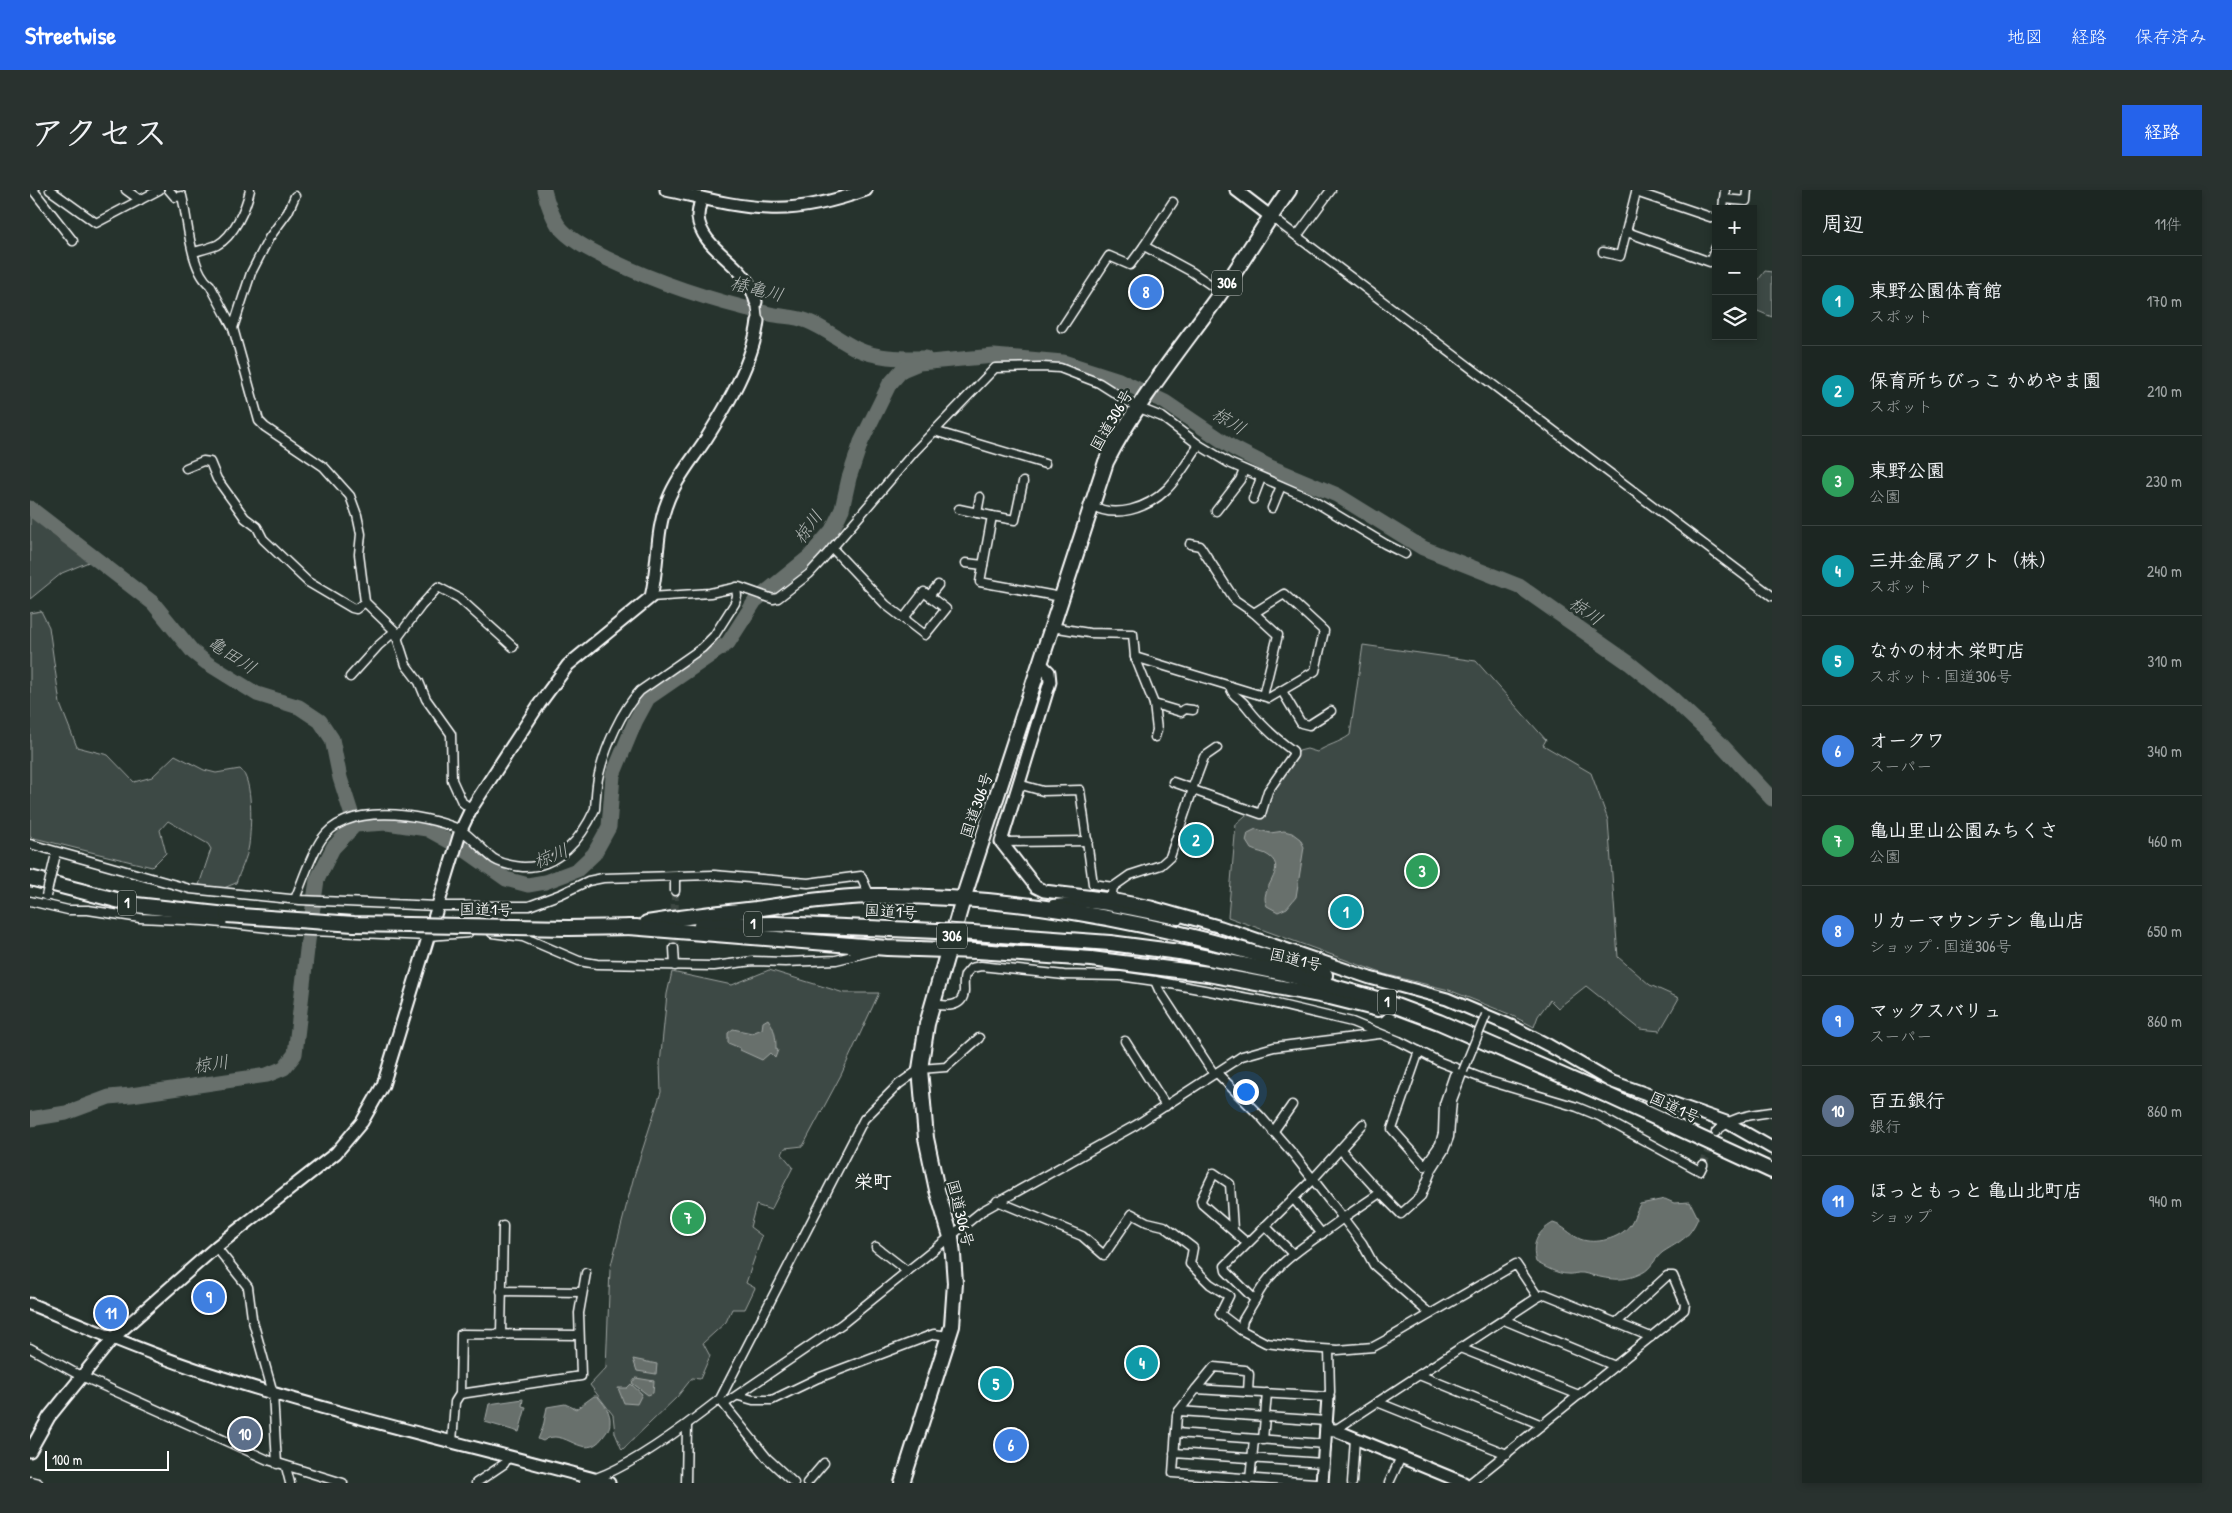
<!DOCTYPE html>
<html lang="ja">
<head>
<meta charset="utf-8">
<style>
	:root { --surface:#1c2622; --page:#29322f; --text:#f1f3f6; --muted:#a0a5a5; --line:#3a4340; --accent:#2563eb }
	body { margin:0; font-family:"Patrick Hand","Klee One",sans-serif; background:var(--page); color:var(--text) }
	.controls { position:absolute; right:15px; top:15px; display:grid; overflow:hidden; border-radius:0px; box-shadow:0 2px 8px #0003 }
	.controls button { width:45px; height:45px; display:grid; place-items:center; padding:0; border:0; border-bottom:1px solid var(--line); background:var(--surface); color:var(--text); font:25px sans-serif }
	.scale { position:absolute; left:15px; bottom:12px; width:124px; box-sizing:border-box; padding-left:5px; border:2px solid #fff; border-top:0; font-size:14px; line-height:18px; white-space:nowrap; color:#fff; -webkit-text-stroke:4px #26332d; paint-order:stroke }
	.you { position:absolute; left:1215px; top:901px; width:18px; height:18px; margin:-12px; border:4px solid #fff; border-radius:50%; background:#1a73e8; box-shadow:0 0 0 8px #1a73e833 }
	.badge { display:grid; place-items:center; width:32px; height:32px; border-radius:50%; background:var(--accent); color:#fff; font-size:16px; font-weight:700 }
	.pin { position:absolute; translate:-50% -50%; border:2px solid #fff; box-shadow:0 1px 5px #0006 }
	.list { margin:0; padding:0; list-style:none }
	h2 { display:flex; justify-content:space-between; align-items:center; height:65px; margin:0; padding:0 20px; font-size:21px }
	h2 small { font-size:16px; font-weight:400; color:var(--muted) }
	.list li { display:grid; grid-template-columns:32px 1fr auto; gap:15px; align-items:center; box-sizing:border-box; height:90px; padding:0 20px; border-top:1px solid var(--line) }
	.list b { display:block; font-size:19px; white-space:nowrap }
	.list p { margin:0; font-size:16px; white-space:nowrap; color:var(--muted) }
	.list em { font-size:16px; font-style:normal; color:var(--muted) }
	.icon { flex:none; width:28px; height:28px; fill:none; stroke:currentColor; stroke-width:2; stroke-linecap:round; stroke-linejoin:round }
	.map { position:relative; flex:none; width:1742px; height:1293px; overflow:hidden; border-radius:0px }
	header { display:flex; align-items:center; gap:30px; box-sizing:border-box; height:70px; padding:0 25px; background:var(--accent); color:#fff }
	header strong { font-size:24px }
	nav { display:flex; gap:28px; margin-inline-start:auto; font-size:18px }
	.intro { display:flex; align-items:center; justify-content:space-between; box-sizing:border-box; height:120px; padding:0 30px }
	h1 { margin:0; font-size:35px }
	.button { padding:12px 22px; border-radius:0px; background:var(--accent); color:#fff; font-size:18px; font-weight:700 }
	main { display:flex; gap:30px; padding:0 30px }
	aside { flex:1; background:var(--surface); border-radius:0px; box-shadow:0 2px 8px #0003 }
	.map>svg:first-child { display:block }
</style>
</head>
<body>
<header>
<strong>Streetwise</strong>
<nav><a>地図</a><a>経路</a><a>保存済み</a></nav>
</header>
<div class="intro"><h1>アクセス</h1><a class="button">経路</a></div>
<main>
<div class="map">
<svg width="1742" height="1293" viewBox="0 0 1742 1293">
	<rect width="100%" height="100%" fill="#26332d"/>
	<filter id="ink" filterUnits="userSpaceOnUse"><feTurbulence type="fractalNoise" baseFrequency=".02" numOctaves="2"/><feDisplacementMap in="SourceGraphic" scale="10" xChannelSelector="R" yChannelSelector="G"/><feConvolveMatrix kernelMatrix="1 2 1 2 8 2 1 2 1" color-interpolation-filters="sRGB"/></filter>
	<g filter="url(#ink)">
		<g fill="#3e4944" stroke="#9ea4a2">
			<polygon points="1735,81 1742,82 1742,127 1723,119 1723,93 1726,93"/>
			<polygon points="0,322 61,371 32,383 0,409"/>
			<path d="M 11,421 L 19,437 L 30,514 L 47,557 L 78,565 L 104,592 L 122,587 L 145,565 L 174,580 L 186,583 L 210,579 C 224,590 221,638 219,655 C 217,668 210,681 206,693 L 189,700 L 169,695 L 181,659 L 178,654 L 138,631 L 130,640 L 136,663 L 122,677 L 0,647 L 0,423 Z"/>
			<path d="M 1333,455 L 1446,471 L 1516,550 L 1513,555 L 1561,583 L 1578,630 L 1588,767 L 1620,795 L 1649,808 L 1630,841 L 1610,839 L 1556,796 L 1528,818 L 1520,810 L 1508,826 L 1504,837 L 1479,824 L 1419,800 L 1354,784 L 1198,727 L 1206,634 L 1216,625 L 1229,619 L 1269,561 L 1277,559 L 1287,562 C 1297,555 1309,553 1320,545 Z"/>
			<polygon points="739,780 814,803 849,803 811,885 773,956 755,958 752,964 763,977 741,1020 726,1015 720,1037 732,1046 716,1093 725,1098 715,1119 702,1119 696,1132 673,1153 680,1166 670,1189 662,1188 647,1207 592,1260 585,1243 583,1225 560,1195 576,1178 580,1079 604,986 631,902 630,874 637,804 642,782 702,795"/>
		</g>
		<g fill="#67706c" stroke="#a4a9a7">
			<path d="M 1226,639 L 1240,643 L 1254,641 L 1262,643 L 1270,649 L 1274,657 L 1266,707 L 1257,718 L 1248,722 L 1237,716 C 1227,699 1259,680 1239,666 C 1234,662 1227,662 1221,659 L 1216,651 L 1218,643 Z"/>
			<path d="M 738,829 C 745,839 746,847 746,859 L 748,860 L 745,868 L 740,863 L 732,870 L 710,860 L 710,858 L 698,853 L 698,843 L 703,839 L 722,843 L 732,839 L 733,832 Z"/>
			<path d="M 1635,1009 L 1644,1013 L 1660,1012 L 1668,1028 C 1659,1049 1650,1051 1633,1062 C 1625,1068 1621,1079 1612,1083 C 1590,1094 1575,1088 1553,1083 C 1547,1082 1543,1085 1538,1084 C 1527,1084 1515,1077 1506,1072 C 1501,1054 1507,1042 1523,1033 C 1534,1036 1539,1044 1550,1049 C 1565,1055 1590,1049 1600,1035 C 1604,1029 1606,1021 1610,1014 Z"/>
			<polygon points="603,1169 627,1174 626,1184 607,1181"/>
			<polygon points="606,1188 624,1191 623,1203 618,1205 602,1193"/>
			<polygon points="601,1194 612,1204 607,1214 594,1213 588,1198 597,1198"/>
			<path d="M 564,1206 L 567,1206 C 574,1214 581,1222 580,1233 C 580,1238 576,1243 573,1247 C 553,1274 535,1235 513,1251 L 508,1249 L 513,1237 L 517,1217 L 535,1214 L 546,1219 Z"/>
			<polygon points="493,1209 492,1216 496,1217 489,1242 455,1232 459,1214"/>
		</g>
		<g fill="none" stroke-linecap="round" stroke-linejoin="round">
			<g stroke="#67706c" stroke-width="15">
				<path d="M 514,0 C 517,12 521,24 528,35 C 540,51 562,61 578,69 C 632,95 682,111 740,124 C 752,127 765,126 777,131 C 795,138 810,151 827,159 C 849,169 872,168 895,168"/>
				<polyline points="0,318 123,413 163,462 177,473 227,504 269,517 290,531 302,549 310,588 325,635"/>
				<polyline points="0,929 36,923 79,907 101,905 237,885 254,878 265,864 278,751 287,690 303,658 325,635 357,633 397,639 435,660 476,689 498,695 515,692 547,680 564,664 579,637 583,585 605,532 618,508 698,453 725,411 779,367 802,340 812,319 819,288 831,252 859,195 872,180 889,173 964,166 1033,172 1089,190 1135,212 1203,258 1240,277 1307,305 1393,358 1489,396 1599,473 1642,508 1691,554 1742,609"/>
			</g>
			<g stroke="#3c4742" stroke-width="8" stroke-dasharray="8 4" stroke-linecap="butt">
				<polyline points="644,758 645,701"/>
				<polyline points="1673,975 1682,951"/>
			</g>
			<g stroke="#fff" stroke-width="11">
				<g id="street">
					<polyline points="3,0 43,51"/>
					<polyline points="20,0 66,33 129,0"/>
					<polyline points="96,0 110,10"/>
					<path d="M 139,0 L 145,7 L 152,6 C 158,30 160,80 180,95 L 203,138 L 229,231 L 235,237 L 294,277 L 320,306 L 327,325 L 331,344 L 329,364 L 335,412 L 365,441 L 376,475 L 389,492 L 396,509 L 421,544 L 422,590 L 432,612 L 441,619"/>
					<polyline points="1694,9 1716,11 1717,0"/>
					<polyline points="1143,12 1114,56 1162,82 1191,102"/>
					<polyline points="1693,19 1695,0"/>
					<polyline points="1240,26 1742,406"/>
					<polyline points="1597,42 1680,72 1686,57"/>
					<polyline points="1267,46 1301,0"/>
					<path d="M 164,62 C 171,60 180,58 187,55 C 204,46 216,18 220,0"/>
					<polyline points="1573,62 1590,66 1606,2 1686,29"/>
					<polyline points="726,112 728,131"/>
					<polyline points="203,138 221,83 239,48 258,22 265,6"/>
					<polyline points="1032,138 1079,66 1100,75 1114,56"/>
					<polyline points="904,241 1015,274"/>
					<polyline points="156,278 173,271 180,272 187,289 215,328 227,337 233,349 278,392 322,418 326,419 335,412"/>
					<polyline points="1223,309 1231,288"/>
					<path d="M 1061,315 C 1085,329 1117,319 1137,299 C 1149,287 1159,269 1169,255"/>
					<polyline points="1242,318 1251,296"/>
					<polyline points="929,319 962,326 950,392 1031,407"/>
					<polyline points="1186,321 1210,290 1214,280"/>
					<polyline points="947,323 950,307"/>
					<polyline points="962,326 985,330 993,292"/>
					<polyline points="802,358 856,415 895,445 916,419 894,402 874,428"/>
					<polyline points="936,373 953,375"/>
					<polyline points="899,406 908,395"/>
					<polyline points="621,407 680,403 709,397 743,409 748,408 779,384 792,370 885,261 965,178 1012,177 1030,178 1069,193 1107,217 1132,227 1169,255 1199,273 1277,307 1355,354 1375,364"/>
					<polyline points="1224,423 1254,404 1294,441 1285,481 1239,508 1233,506"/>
					<polyline points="1022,437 1059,443 1103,444 1105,467 1233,506 1248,445 1224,423 1205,410 1170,356 1160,354"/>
					<polyline points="368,447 391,416 408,397 429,408 483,457"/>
					<polyline points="1105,467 1124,514 1151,522 1155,519 1163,520"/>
					<polyline points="320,487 348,456 365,441"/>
					<polyline points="1252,501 1271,533 1279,535 1301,521"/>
					<polyline points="1124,514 1127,540 1125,547"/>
					<polyline points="988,594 1013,601 1050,600 1063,694 1083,697 1081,709"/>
					<polyline points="1162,599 1174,567 1187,558"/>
					<path d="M 1163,600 L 1231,624 L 1238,601 L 1263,565 L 1263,561 C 1245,548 1230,534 1217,517 C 1211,508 1202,507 1200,496"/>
					<polyline points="971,652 1058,651"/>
					<polyline points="0,654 160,699 270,710 407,716 499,716 531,704 558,691 573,688 684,685 778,693 831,686 840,706"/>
					<polyline points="645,687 645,701"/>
					<polyline points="1083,697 1100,685 1131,675 1140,667 1163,599 1143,592"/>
					<path d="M 265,709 C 273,690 280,667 291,650 C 317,611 392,624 429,639 C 438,643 454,662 464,669 C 472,674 483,676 493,677 C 528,678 552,648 565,619 C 566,607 566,595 569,584 C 576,556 591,521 610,501 L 672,458 L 684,446 L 705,413 L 707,406 L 706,397"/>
					<polyline points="0,711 38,720 58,720 110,728 173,731 258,740 398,746 438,743"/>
					<path d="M 1023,714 C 1064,709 1108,723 1148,730"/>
					<polyline points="462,743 493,747 549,771 567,774 684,776 723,771 755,772 806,770 843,761"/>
					<polyline points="644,758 645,776"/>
					<polyline points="1125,791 1129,800 1184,884"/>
					<path d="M 902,814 C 914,816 933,819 934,801 C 934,795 933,791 935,785 L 941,778 L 951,776 L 1034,785 L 1090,786 L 1125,791 L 1234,811 L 1322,832 L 1369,851 L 1410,872 L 1459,891 L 1547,917 L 1569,926 L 1670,981 L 1673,975"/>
					<polyline points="1095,851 1136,916"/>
					<polyline points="1389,861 1362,939 1395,976 1410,954 1413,943 1414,914 1424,885"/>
					<polyline points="1187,883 1231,927 1264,965 1313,1028 1350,1003 1371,1024 1391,1006 1402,979 1414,960 1419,947 1422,910 1433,881"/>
					<path d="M 1333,934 L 1283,989 L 1195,1076 L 1196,1081 L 1225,1110 C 1243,1072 1281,1053 1313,1028 L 1332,1053 L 1344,1075 L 1400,1124"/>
					<polyline points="1243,942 1262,915"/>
					<path d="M 1686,942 C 1702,926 1720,925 1742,922"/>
					<polyline points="1311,960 1350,1003"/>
					<polyline points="1263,1008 1292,1044"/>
					<polyline points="967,1011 1052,1046 1074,1065 1102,1024 1117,1032 1134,1036 1163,1058 1160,1074 1180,1094 1199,1106 1190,1124 1211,1140"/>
					<polyline points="1235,1036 1262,1063"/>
					<polyline points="1203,1039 1200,994 1184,983 1171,1010 1172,1014 1217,1053"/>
					<polyline points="186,1057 218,1097 222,1128 243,1203 247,1274"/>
					<polyline points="846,1057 877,1081"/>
					<polyline points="471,1101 552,1102"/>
					<polyline points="1225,1110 1213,1130 1211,1140 1236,1153 1276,1158 1308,1160 1343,1157 1356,1150 1486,1074 1508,1107"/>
					<polyline points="1474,1130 1585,1176"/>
					<polyline points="471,1145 473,1036"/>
					<polyline points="0,1158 47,1184 238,1270 313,1293"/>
					<polyline points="1430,1158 1549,1205"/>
					<polyline points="1389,1185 1512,1235"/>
					<polyline points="1166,1199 1184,1177 1215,1180 1219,1184 1218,1202"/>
					<polyline points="430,1204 551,1186 549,1123 556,1083"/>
					<polyline points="709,1206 723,1210 742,1210 788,1188 904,1144 918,1146"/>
					<polyline points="691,1211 737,1268 764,1293"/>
					<polyline points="1347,1212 1477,1264"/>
					<polyline points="694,1214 812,1134 952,1021 1106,935 1212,866 1244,857 1349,844"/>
					<polyline points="1149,1221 1166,1199 1298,1207 1300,1202 1299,1160"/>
					<polyline points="1305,1240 1508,1107 1515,1104 1621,1147"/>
					<polyline points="1146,1243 1295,1254"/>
					<polyline points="1233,1250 1237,1203"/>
					<polyline points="422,1252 425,1212 430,1204 431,1144 549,1145"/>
					<polyline points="1144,1263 1293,1273"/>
					<polyline points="256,1277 260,1293"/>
					<polyline points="1220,1289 1224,1250"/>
					<polyline points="0,1291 8,1293"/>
					<polyline points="446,1293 474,1274 478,1267"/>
					<path d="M 554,1293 C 561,1290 569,1287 576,1284 C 613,1268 658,1234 690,1209 L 834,929 L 869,894 L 890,879 L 916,877 L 949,848"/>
					<polyline points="656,1293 657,1235"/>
					<polyline points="777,1293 794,1273"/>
					<polyline points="1285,1293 1143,1283 1147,1225 1149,1221 1296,1231"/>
					<polyline points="1322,1293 1325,1248"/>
					<polyline points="1359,1293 1371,1267"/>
					<polyline points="1440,1293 1654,1120 1655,1114 1643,1086 1637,1086 1586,1133"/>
				</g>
			</g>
			<g stroke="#fff" stroke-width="15">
				<g id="secondary">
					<path d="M 636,0 C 669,7 703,17 738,18 C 771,20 805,11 836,0"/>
					<polyline points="1206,0 1240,26"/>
					<path d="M 671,8 C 670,14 668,21 668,27 C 670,51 695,65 710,82 C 718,90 723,101 726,112"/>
					<polyline points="1011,474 1019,482 1020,492 971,652 1006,697 1014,701 1081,709 1121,717 1191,737 1340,788 1417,809 1481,836 1518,855 1580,891 1696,932 1742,958"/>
					<path d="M 0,1114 C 61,1139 121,1165 184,1185 C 314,1227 447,1257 579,1293"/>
					<polyline points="1296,1239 1305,1240 1434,1293"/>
					<path d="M 0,1261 L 19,1227 L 83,1148 L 186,1057 L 306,963 L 332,932 L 353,895 L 431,640 L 441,619 L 510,513 L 538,475 L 621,407 C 629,375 625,341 638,310 C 647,287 663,269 676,249 C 698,214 723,172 728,131"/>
					<polyline points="1292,1293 1298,1207"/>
				</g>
			</g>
			<g stroke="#fff" stroke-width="18">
				<g id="highway">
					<polyline points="0,688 106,715 197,725"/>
					<path d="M 617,733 C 653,727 689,723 726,719 C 764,713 803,707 842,706 C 996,704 1149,737 1295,785"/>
					<polyline points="671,735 746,734 907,741"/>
					<polyline points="599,737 857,758 947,761 1061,769 1178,784 1300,807 1348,819"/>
					<polyline points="538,738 607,737"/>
					<polyline points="943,743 1080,753 1149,762 1253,783 1347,809 1409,832 1579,906 1742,981"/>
					<path d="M 872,1293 L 922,1136 L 925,1093 L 923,1065 L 921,1047 L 907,1000 L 896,948 L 890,879 L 897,834 L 933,709 L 1076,272 C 1106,213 1148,162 1187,108 C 1212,73 1234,35 1259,0"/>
				</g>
			</g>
			<use href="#street" stroke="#26332d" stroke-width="8"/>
			<use href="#secondary" stroke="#26332d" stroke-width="11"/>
			<use href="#highway" stroke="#26332d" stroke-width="14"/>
			<g stroke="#fff" stroke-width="11" stroke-linecap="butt">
				<g id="street-bridge">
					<polyline points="16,706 25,668"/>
					<polyline points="1433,881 1456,825"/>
				</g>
			</g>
			<g stroke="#fff" stroke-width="18" stroke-linecap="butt">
				<g id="highway-bridge">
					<polyline points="197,725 324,734 538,738"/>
					<polyline points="907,741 943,743"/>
				</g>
			</g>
			<use href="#street-bridge" stroke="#26332d" stroke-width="8"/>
			<use href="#highway-bridge" stroke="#26332d" stroke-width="14"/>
		</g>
	</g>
	<g text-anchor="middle" stroke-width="5" stroke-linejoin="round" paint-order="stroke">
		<g fill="#26332d" stroke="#bec2c0" stroke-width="1">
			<rect x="1182" y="80.5" width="30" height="25" rx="4"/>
			<rect x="88" y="700.5" width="18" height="25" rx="4"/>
			<rect x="714" y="721.5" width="18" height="25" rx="4"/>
			<rect x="907" y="733.5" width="30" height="25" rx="4"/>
			<rect x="1348" y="799.5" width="18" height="25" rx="4"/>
		</g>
		<g font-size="15" font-weight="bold" fill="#fff">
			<text x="1197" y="98">306</text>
			<text x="97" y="718">1</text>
			<text x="723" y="739">1</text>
			<text x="922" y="751">306</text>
			<text x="1357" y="817">1</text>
		</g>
		<g font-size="16" fill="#fff" stroke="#26332d">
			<text transform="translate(1081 230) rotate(-60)" y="6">国道306号</text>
			<text transform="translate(946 615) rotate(-71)" y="6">国道306号</text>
			<text transform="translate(456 719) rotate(1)" y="6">国道1号</text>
			<text transform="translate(861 721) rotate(3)" y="6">国道1号</text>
			<text transform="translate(1266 769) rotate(13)" y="6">国道1号</text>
			<text transform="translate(1645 917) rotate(25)" y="6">国道1号</text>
			<text transform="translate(931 1023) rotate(76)" y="6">国道306号</text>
		</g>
		<g font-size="18" font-style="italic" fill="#b3b8b6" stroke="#26332d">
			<text transform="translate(727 99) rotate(14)" y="6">椿亀川</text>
			<text transform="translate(1199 231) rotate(32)" y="6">椋川</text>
			<text transform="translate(778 337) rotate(-54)" y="6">椋川</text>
			<text transform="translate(1556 421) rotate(35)" y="6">椋川</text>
			<text transform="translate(202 465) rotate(33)" y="6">亀田川</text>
			<text transform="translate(521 666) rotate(-22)" y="6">椋川</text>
			<text transform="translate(181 874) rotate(-8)" y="6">椋川</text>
		</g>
		<g font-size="19" font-weight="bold" fill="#fff" stroke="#26332d">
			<text x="843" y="998">栄町</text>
		</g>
	</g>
</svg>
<div class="controls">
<button>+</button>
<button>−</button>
<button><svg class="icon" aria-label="layers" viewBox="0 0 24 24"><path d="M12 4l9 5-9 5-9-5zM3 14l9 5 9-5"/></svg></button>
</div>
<div class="scale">100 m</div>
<div class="you"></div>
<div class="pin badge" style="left:1316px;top:722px;background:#0f9aa8">1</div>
<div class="pin badge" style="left:1166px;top:650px;background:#0f9aa8">2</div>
<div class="pin badge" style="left:1392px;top:681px;background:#2e9e5b">3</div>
<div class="pin badge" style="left:1112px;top:1173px;background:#0f9aa8">4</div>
<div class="pin badge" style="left:966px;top:1194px;background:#0f9aa8">5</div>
<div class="pin badge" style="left:981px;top:1255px;background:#3f7fe0">6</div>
<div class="pin badge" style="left:658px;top:1028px;background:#2e9e5b">7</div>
<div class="pin badge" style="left:1116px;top:102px;background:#3f7fe0">8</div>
<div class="pin badge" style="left:179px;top:1107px;background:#3f7fe0">9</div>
<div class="pin badge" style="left:215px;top:1244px;background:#5c6f8a">10</div>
<div class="pin badge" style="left:81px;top:1123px;background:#3f7fe0">11</div>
</div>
<aside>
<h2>周辺<small>11件</small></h2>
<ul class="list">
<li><span class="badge" style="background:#0f9aa8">1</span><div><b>東野公園体育館</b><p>スポット</p></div><em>170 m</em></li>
<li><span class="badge" style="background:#0f9aa8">2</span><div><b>保育所ちびっこ かめやま園</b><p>スポット</p></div><em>210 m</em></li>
<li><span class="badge" style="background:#2e9e5b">3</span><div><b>東野公園</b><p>公園</p></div><em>230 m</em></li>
<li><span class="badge" style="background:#0f9aa8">4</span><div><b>三井金属アクト（株）</b><p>スポット</p></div><em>240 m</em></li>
<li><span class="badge" style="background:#0f9aa8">5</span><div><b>なかの材木 栄町店</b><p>スポット · 国道306号</p></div><em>310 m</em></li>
<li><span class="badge" style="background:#3f7fe0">6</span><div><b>オークワ</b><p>スーパー</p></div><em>340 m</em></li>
<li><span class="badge" style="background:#2e9e5b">7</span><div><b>亀山里山公園みちくさ</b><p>公園</p></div><em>460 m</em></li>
<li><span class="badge" style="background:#3f7fe0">8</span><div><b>リカーマウンテン 亀山店</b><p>ショップ · 国道306号</p></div><em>650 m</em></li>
<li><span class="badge" style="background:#3f7fe0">9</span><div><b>マックスバリュ</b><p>スーパー</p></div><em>860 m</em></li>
<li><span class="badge" style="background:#5c6f8a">10</span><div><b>百五銀行</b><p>銀行</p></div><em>860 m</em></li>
<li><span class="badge" style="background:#3f7fe0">11</span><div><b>ほっともっと 亀山北町店</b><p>ショップ</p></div><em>940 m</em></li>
</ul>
</aside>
</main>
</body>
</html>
